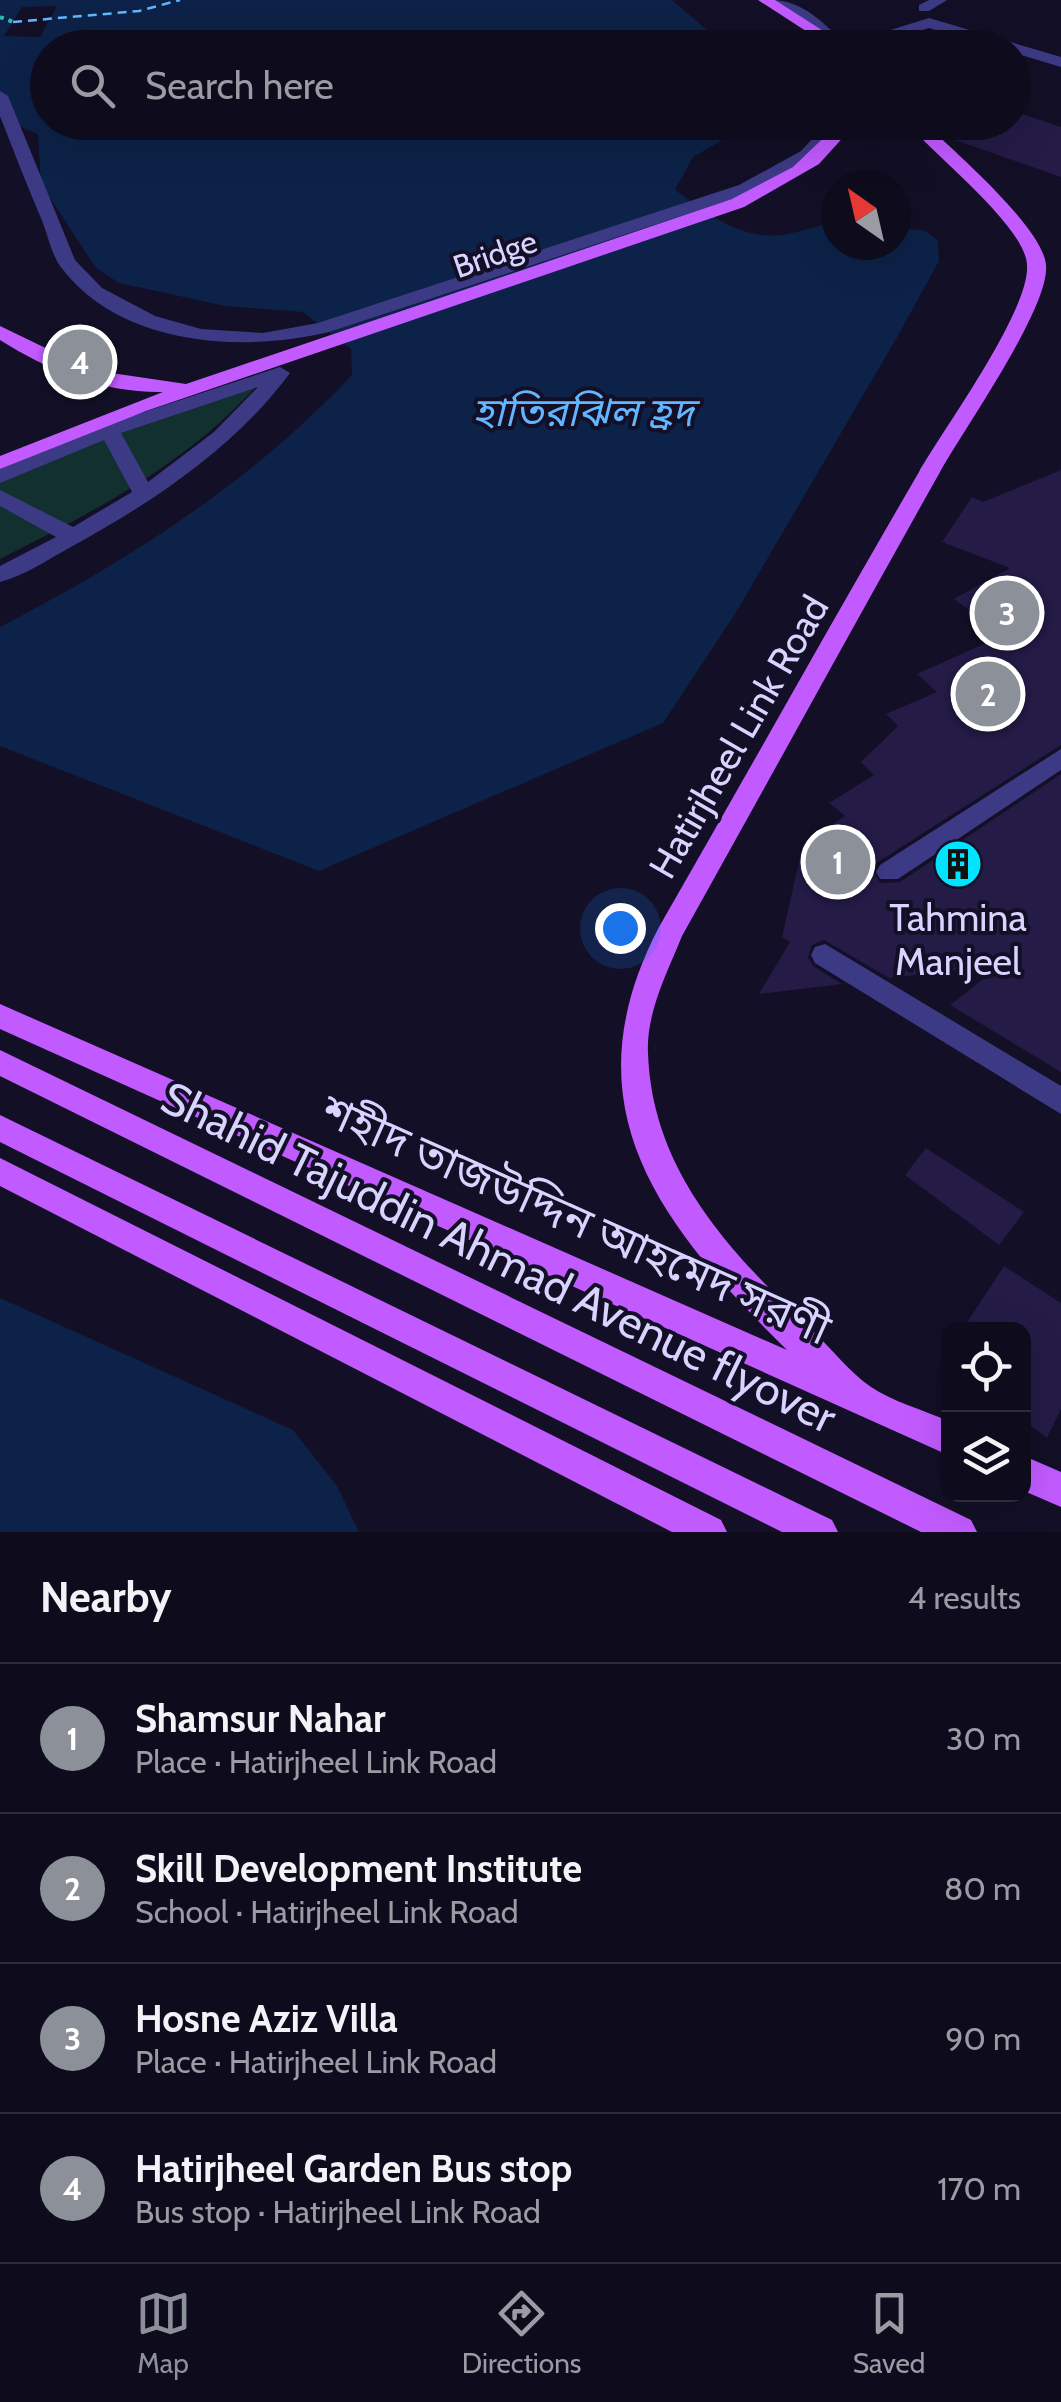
<!DOCTYPE html>
<html lang="en">
<head>
<meta charset="utf-8">
<style>
	:root { --surface:#0e0b1c; --page:#171425; --text:#f1f3f6; --muted:#9b9ba3; --line:#2e2b3b; --accent:#8c9099 }
	body { margin:0; font-family:Cabin,"Noto Sans Bengali",sans-serif; background:var(--page); color:var(--text) }
	.controls { position:absolute; right:30px; bottom:30px; display:grid; overflow:hidden; border-radius:20px; box-shadow:0 10px 40px #0002 }
	.controls button { width:90px; height:90px; display:grid; place-items:center; padding:0; border:0; border-bottom:2px solid var(--line); background:var(--surface); color:var(--text); font:50px sans-serif }
	.compass { position:absolute; left:821px; top:170px; width:90px; height:90px; border-radius:50%; background:var(--surface); box-shadow:0 10px 40px #0002; rotate:326deg }
	.you { position:absolute; left:620px; top:928px; width:35px; height:35px; margin:-25px; border:8px solid #fff; border-radius:50%; background:#1a73e8; box-shadow:0 0 0 15px #1a73e833 }
	.badge { display:grid; place-items:center; width:65px; height:65px; border-radius:50%; background:var(--accent); color:#fff; font-size:32px; font-weight:700 }
	.pin { position:absolute; translate:-50% -50%; border:5px solid #fff; box-shadow:0 2px 10px #0006 }
	.list { margin:0; padding:0; list-style:none }
	h2 { display:flex; justify-content:space-between; align-items:center; height:130px; margin:0; padding:0 40px; font-size:42px }
	h2 small { font-size:32px; font-weight:400; color:var(--muted) }
	.list li { display:grid; grid-template-columns:65px 1fr auto; gap:30px; align-items:center; box-sizing:border-box; height:150px; padding:0 40px; border-top:2px solid var(--line) }
	.list b { display:block; font-size:38px; white-space:nowrap }
	.list p { margin:0; font-size:32px; white-space:nowrap; color:var(--muted) }
	.list em { font-size:32px; font-style:normal; color:var(--muted) }
	.icon { flex:none; width:55px; height:55px; fill:none; stroke:currentColor; stroke-width:2; stroke-linecap:round; stroke-linejoin:round }
	.map { position:relative; flex:none; width:1061px; height:1532px; overflow:hidden }
	.search { position:absolute; background:var(--surface); box-shadow:0 10px 40px #0002; left:30px; right:30px; top:30px; height:110px; display:flex; align-items:center; gap:25px; box-sizing:border-box; padding:0 35px; border-radius:55px; color:var(--muted); font-size:38px }
	.sheet { height:730px; background:var(--surface) }
	nav { display:flex; justify-content:space-around; align-items:center; box-sizing:border-box; height:140px; border-top:2px solid var(--line); background:var(--surface); font-size:28px; color:var(--muted) }
	nav a { display:grid; justify-items:center; gap:5px }
	nav .on { color:var(--accent) }
	.map>svg:first-child { display:block }
</style>
</head>
<body>
<div class="map">
<svg width="1061" height="1532" viewBox="0 0 1061 1532">
	<rect width="100%" height="100%" fill="#130f26"/>
	<path fill="#12302f" d="M 260,382 C 189,463 95,511 0,559 L 0,481 L 98,439 Z"/>
	<g fill="#0c2248">
		<path d="M 0,0 L 672,0 L 727,47 L 48,48 L 48,122 L 752,123 L 693,157 L 675,190 C 706,212 740,240 782,235 C 800,232 817,225 836,223 L 836,245 L 896,245 L 896,227 L 925,231 L 938,240 L 939,261 L 896,339 L 735,614 L 663,723 L 319,871 L 0,746 L 0,627 C 131,559 250,483 352,375 L 351,349 L 303,312 L 225,306 L 161,292 L 119,283 L 96,268 L 41,184 L 38,134 L 0,118 Z"/>
		<polygon points="0,1298 293,1430 337,1486 359,1532 0,1532"/>
	</g>
	<polygon fill="#130f26" points="57,6 40,37 4,36 22,7"/>
	<g fill="none" stroke-linecap="round" stroke-linejoin="round">
		<polyline stroke="#62b6ff" stroke-width="2.5" stroke-dasharray="9 6" stroke-linecap="butt" points="13,22 139,11 180,0"/>
	</g>
	<g fill="#241b47">
		<polygon points="1014,111 1061,127 1061,177 944,136 930,122 1014,122"/>
		<polygon points="1061,470 1061,745 878,862 873,870 880,883 900,882 1061,774 1061,1072 950,1005 1001,965 889,978 824,940 812,945 808,957 813,966 842,984 759,994 790,942 782,937 803,844 845,816 829,803 874,775 861,762 898,726 886,714 937,692 917,674 1004,635 954,599 1010,568 942,542 972,497 983,502"/>
		<polygon points="926,1148 1024,1212 999,1245 905,1175"/>
		<polygon points="1004,1266 1061,1303 1061,1409 1047,1438 1024,1420 1024,1330 962,1330"/>
	</g>
	<g fill="none" stroke-linecap="round" stroke-linejoin="round">
		<polyline stroke="#2fb8b0" stroke-width="4" stroke-dasharray="4 5" stroke-linecap="butt" points="0,17 13,22"/>
		<g fill="#3d3a85" fill-rule="evenodd">
			<path d="M 771,0 C 803,0 823,23 846,44 L 929,18 L 1061,57 L 1061,67 L 1014,53 L 1014,48 L 996,48 L 929,28 L 866,48 L 832,48 L 804,21 Z"/>
			<polygon points="929,0 947,0 929,11 919,11 919,5"/>
			<path d="M 0,91 L 8,96 L 75,260 L 102,288 L 155,316 L 201,329 L 263,333 L 318,323 L 739,185 L 801,151 L 828,122 L 846,122 L 813,159 L 751,193 L 329,332 C 241,353 119,346 60,266 C 52,254 48,237 43,223 C 28,188 14,152 0,116 Z"/>
			<path d="M 280,367 L 290,373 C 233,450 151,503 69,548 C 47,560 24,576 0,582 L 0,566 L 56,537 L 0,506 L 0,490 L 73,527 L 132,492 L 104,440 L 0,483 L 0,469 L 102,426 ZM 258,387 L 214,432 L 148,482 L 121,433 Z"/>
			<polygon points="1061,749 1061,770 898,879 880,879 876,872 880,865"/>
			<polygon points="825,944 1061,1086 1061,1114 815,963 811,955 815,947"/>
		</g>
		<g fill="#c25bff" fill-rule="evenodd">
			<polygon points="758,0 775,0 842,43 829,46"/>
			<path d="M 840,122 L 857,122 L 819,164 L 744,207 L 146,411 L 0,469 L 0,456 L 163,392 C 104,393 49,371 0,340 L 0,326 L 91,370 L 186,384 L 732,199 L 793,167 Z"/>
			<path d="M 906,122 L 924,122 C 952,150 1043,227 1046,265 C 1050,308 963,430 940,472 C 853,627 768,782 682,936 C 667,973 646,1013 648,1053 C 652,1171 730,1252 811,1329 C 830,1347 850,1373 871,1387 C 893,1402 924,1410 948,1421 L 948,1455 L 0,1029 L 0,1004 L 787,1350 C 660,1225 565,1107 659,927 C 746,776 831,623 919,472 C 944,428 1030,311 1027,265 C 1026,227 933,154 906,122 Z"/>
			<polygon points="0,1050 971,1520 977,1532 921,1532 0,1076"/>
			<polygon points="0,1115 832,1520 838,1532 782,1532 0,1142"/>
			<polygon points="0,1158 721,1520 727,1532 672,1532 0,1186"/>
			<polygon points="1024,1456 1061,1472 1061,1507 1024,1491"/>
		</g>
	</g>
	<defs>
		<g id="building-disc" transform="scale(2.5)"><circle r="9.5" fill="#00e5ff" stroke="#130f26"/><path d="M-4-6H4V6H1V3H-1V6H-4ZM-2.5-4.3h1.7v1.8h-1.7ZM.8-4.3h1.7v1.8H.8ZM-2.5-1h1.7V.8h-1.7ZM.8-1h1.7V.8H.8Z" fill="#111"/></g>
	</defs>
	<g fill-rule="evenodd">
		<use href="#building-disc" x="958" y="864"/>
	</g>
	<g text-anchor="middle" stroke-width="8" stroke-linejoin="round" paint-order="stroke">
		<g font-size="32" fill="#d9d4ff" stroke="#130f26">
			<text transform="translate(495 254) rotate(-19)" y="11">Bridge</text>
		</g>
		<g font-size="38" fill="#d9d4ff" stroke="#130f26">
			<text transform="translate(739 737) rotate(-60)" y="13">Hatirjheel Link Road</text>
		</g>
		<g font-size="38" fill="#d9d4ff" stroke="#130f26">
			<text x="958" y="931">Tahmina<tspan x="958" dy="44">Manjeel</tspan></text>
		</g>
		<g font-size="40" font-style="italic" fill="#62b6ff" stroke="#130f26">
			<text x="583" y="426">হাতিরঝিল হ্রদ</text>
		</g>
		<g font-size="45" fill="#d9d4ff" stroke="#130f26">
			<text transform="translate(576 1219) rotate(24)" y="16">শহীদ তাজউদ্দিন আহমেদ সরণী</text>
			<text transform="translate(499 1257) rotate(26)" y="16">Shahid Tajuddin Ahmad Avenue flyover</text>
		</g>
	</g>
</svg>
<div class="controls">
<button><svg class="icon" aria-label="locate" viewBox="0 0 24 24"><circle cx="12" cy="12" r="6"/><path d="M12 2v4M12 18v4M2 12h4M18 12h4"/></svg></button>
<button><svg class="icon" aria-label="layers" viewBox="0 0 24 24"><path d="M12 4l9 5-9 5-9-5zM3 14l9 5 9-5"/></svg></button>
</div>
<svg class="compass" viewBox="-18 -18 36 36"><path d="M0-13l5 13h-10z" fill="#e53935"/><path d="M0 13l5-13h-10z" fill="#9b9ba3"/></svg>
<div class="you"></div>
<div class="pin badge" style="left:838px;top:862px">1</div>
<div class="pin badge" style="left:988px;top:694px">2</div>
<div class="pin badge" style="left:1007px;top:613px">3</div>
<div class="pin badge" style="left:80px;top:362px">4</div>
<div class="search"><svg class="icon" aria-label="search" viewBox="0 0 24 24"><circle cx="10" cy="10" r="6"/><path d="M15 15l6 6"/></svg>Search here</div>
</div>
<section class="sheet">
<h2>Nearby<small>4 results</small></h2>
<ul class="list">
<li><span class="badge">1</span><div><b>Shamsur Nahar</b><p>Place · Hatirjheel Link Road</p></div><em>30 m</em></li>
<li><span class="badge">2</span><div><b>Skill Development Institute</b><p>School · Hatirjheel Link Road</p></div><em>80 m</em></li>
<li><span class="badge">3</span><div><b>Hosne Aziz Villa</b><p>Place · Hatirjheel Link Road</p></div><em>90 m</em></li>
<li><span class="badge">4</span><div><b>Hatirjheel Garden Bus stop</b><p>Bus stop · Hatirjheel Link Road</p></div><em>170 m</em></li>
</ul>
</section>
<nav>
<a class="on"><svg class="icon" aria-label="map" viewBox="0 0 24 24"><path d="M3 6l6-2 6 2 6-2v14l-6 2-6-2-6 2zM9 4v14M15 6v14"/></svg>Map</a>
<a><svg class="icon" aria-label="directions" viewBox="0 0 24 24"><path d="M12 3l9 9-9 9-9-9zM9 14v-3h6M13 9l2 2-2 2"/></svg>Directions</a>
<a><svg class="icon" aria-label="saved" viewBox="0 0 24 24"><path d="M7 4h10v16l-5-4-5 4z"/></svg>Saved</a>
</nav>
</body>
</html>
